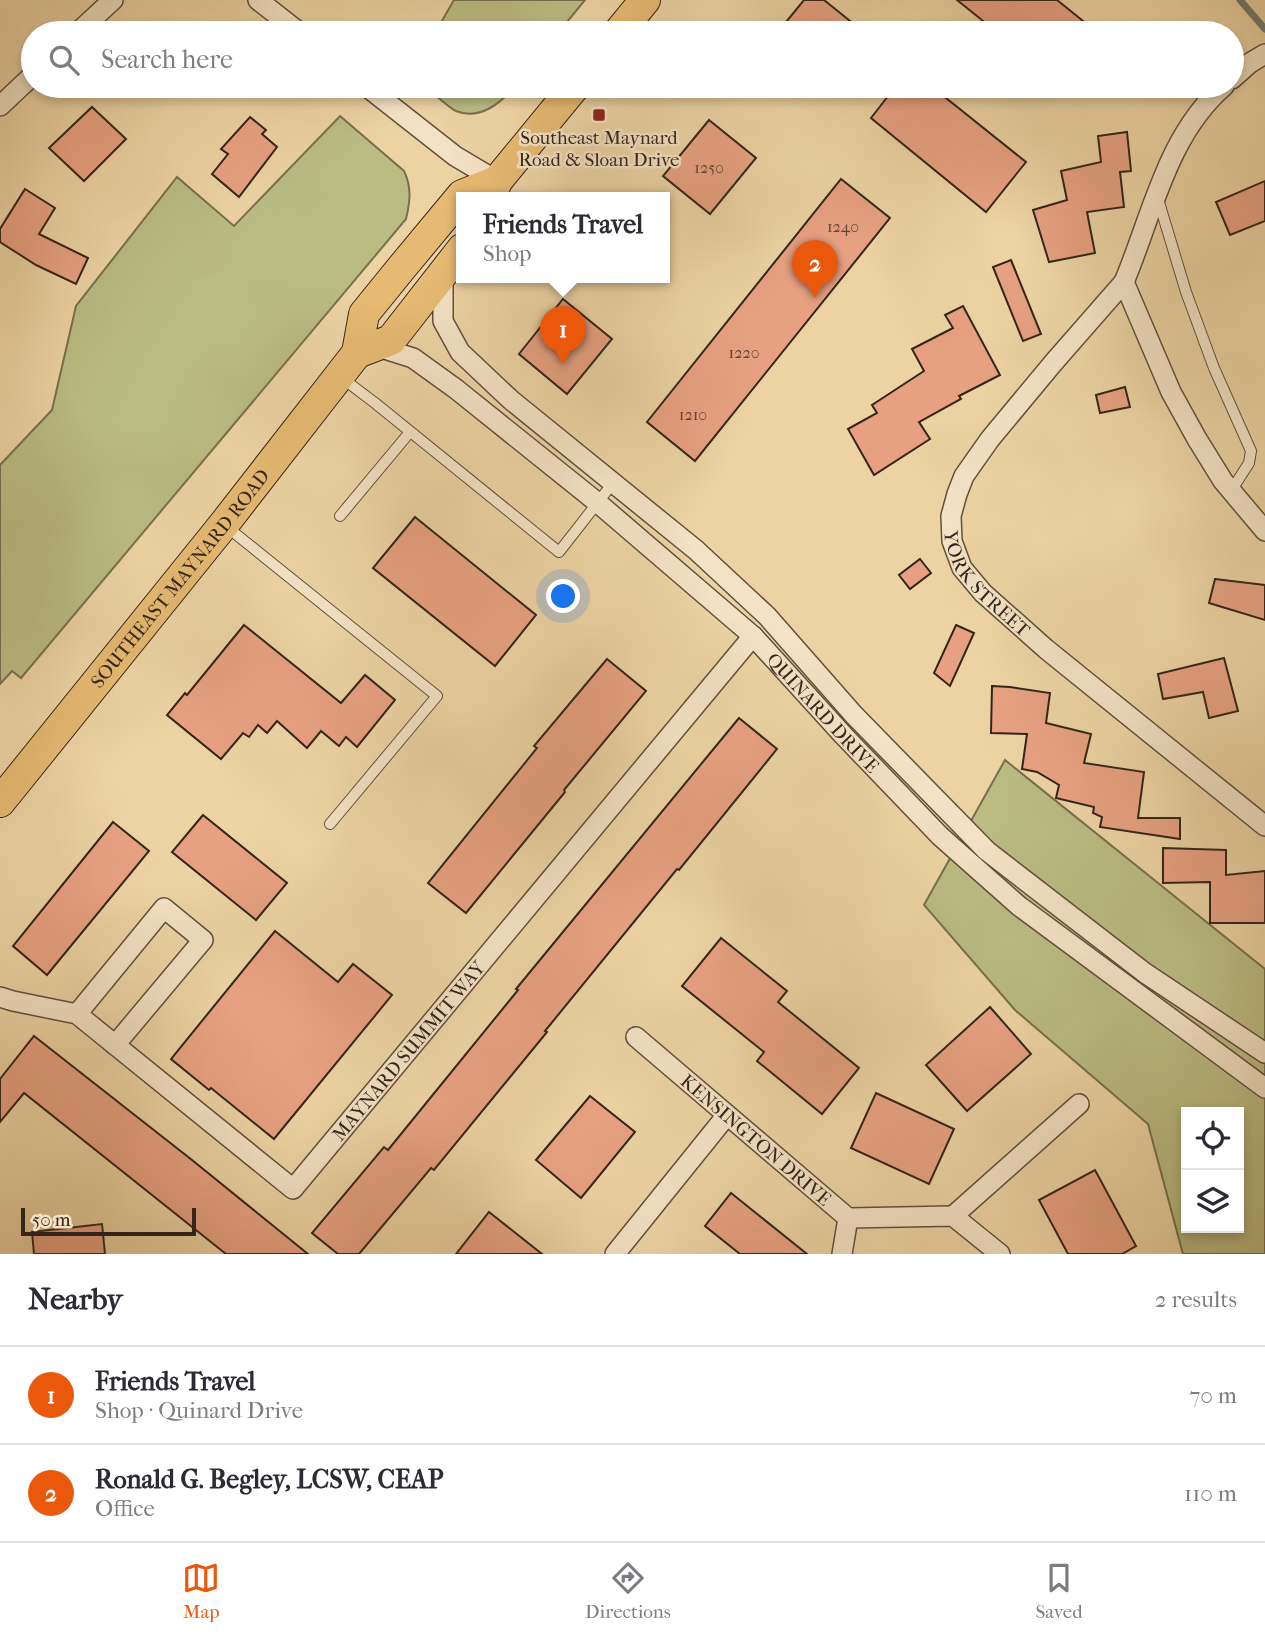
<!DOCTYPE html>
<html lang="en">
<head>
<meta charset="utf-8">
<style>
	:root { --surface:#fff; --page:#f7f7f7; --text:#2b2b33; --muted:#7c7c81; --line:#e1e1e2; --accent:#ea580c }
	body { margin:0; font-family:"IM FELL French Canon",serif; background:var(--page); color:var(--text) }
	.controls { position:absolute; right:21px; bottom:21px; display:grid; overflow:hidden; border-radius:0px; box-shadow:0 4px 10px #0003 }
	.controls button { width:63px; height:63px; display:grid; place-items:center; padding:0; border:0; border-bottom:2px solid var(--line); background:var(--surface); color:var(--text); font:35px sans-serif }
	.scale { position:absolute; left:21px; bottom:18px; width:175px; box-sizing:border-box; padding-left:7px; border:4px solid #34241a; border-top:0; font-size:19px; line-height:24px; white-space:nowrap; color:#34241a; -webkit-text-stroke:5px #f3e2c4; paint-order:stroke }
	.you { position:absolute; left:564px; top:597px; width:24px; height:24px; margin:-18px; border:5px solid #fff; border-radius:50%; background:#1a73e8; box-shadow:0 0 0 10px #1a73e833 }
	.badge { display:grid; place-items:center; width:46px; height:46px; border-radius:50%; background:var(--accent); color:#fff; font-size:23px; font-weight:700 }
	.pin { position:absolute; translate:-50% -58px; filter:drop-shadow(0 2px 4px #0008) }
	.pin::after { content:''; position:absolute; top:37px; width:24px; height:21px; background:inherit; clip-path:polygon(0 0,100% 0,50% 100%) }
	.popup { position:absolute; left:456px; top:192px; width:214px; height:91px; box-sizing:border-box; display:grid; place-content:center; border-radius:0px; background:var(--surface); filter:drop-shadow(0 2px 5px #0005); font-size:23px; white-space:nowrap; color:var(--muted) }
	.popup b { font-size:26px; color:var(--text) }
	.popup::after { content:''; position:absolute; left:50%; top:100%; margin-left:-14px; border:14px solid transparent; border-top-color:var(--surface) }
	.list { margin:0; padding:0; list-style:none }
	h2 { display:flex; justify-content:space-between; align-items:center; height:91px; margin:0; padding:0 28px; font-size:30px }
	h2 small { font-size:23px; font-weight:400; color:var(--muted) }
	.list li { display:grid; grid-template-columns:46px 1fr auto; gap:21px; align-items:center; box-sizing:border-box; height:98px; padding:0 28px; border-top:2px solid var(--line) }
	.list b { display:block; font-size:26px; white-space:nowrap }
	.list p { margin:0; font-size:23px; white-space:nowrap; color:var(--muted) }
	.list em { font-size:23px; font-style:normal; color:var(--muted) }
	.icon { flex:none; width:38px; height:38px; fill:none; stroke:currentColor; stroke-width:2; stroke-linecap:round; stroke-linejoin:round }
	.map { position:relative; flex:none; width:1265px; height:1254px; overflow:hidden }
	.search { position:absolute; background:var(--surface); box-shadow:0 4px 10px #0003; left:21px; right:21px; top:21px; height:77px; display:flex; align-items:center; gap:18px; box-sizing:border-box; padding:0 24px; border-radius:38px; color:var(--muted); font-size:26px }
	.sheet { height:287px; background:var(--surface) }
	nav { display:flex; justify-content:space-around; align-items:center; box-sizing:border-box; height:98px; border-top:2px solid var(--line); background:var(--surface); font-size:19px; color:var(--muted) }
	nav a { display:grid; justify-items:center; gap:4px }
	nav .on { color:var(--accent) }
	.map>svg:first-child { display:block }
</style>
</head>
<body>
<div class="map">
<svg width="1265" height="1254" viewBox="0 0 1265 1254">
	<rect width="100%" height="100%" fill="#edd3a4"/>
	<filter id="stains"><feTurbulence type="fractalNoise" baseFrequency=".00286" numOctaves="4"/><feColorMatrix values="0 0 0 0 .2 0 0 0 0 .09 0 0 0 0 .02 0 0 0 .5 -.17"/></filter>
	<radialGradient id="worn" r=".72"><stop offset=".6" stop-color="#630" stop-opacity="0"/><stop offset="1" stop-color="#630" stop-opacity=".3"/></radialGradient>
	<g fill="#babc84" stroke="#77704f" stroke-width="2" fill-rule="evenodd">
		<polygon points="454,0 585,0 558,33 435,33"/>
		<path d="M 425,86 L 515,86 C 502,102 480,121 456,111 C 448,107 432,92 425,86 Z"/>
		<path d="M 340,116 L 404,171 C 412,187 410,202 406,219 L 21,678 L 12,671 L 0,684 L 0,465 L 52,410 L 76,306 L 177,177 L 234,226 Z"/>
		<path d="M 1005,760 L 1265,969 L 1265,1254 L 1183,1254 L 1148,1124 L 1015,1010 L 924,905 ZM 1186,1112 L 1239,1112 L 1239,1228 L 1186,1228 Z"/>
	</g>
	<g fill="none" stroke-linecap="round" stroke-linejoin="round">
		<polyline stroke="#717c70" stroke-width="7" points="1240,0 1265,29"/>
	</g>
	<g fill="#e7a182" stroke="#34241a" stroke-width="2">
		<polygon points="804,0 824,0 865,33 777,33"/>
		<polygon points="957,0 1057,0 1098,33 998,33"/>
		<polygon points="896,86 931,86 1026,162 986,212 871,118"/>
		<polygon points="92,107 126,139 84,181 49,148"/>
		<polygon points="250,117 266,130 262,134 277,147 239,197 212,174 228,154 221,149"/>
		<polygon points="709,120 756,158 710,214 663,176"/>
		<polygon points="1127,132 1131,171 1120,172 1124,207 1087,212 1095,253 1049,262 1033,210 1067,200 1061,171 1101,162 1098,136"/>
		<polygon points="841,179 890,218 695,461 647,422"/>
		<polygon points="1265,181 1265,221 1230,235 1216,202"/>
		<polygon points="25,189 55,208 39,234 88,258 76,284 36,265 0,242 0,229"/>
		<polygon points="1011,260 1041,334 1023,341 993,267"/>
		<polygon points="563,299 612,339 567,394 519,354"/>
		<polygon points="963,306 1000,375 959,396 961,399 919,422 930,439 874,475 848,429 877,413 872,405 924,371 912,349 953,328 945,315"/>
		<polygon points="1125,387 1130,407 1100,413 1096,395"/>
		<polygon points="415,517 536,615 495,666 373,568"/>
		<polygon points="920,559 931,573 910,589 899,575"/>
		<polygon points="1215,579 1265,585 1265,620 1209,603"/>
		<polygon points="244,625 341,703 365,675 395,700 357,747 346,737 339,746 321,731 307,748 277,721 267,733 258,725 249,737 243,733 221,759 167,715 185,693 187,695"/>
		<polygon points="956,625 974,633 950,686 934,673"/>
		<polygon points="1224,658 1238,711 1209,718 1203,692 1163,699 1158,674"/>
		<polygon points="607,659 646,691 564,790 565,792 466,913 428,883 537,748 534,746"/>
		<polygon points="992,686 1010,687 1050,693 1046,723 1091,734 1084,763 1144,772 1138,818 1180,818 1180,839 1100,827 1102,817 1093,813 1094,807 1056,798 1059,785 1037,772 1022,769 1027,734 991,733"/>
		<polygon points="739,718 777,749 679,870 677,869 545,1031 547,1032 434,1170 431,1168 359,1254 338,1254 312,1233 384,1147 388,1150 518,990 516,989"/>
		<polygon points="203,815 287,883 256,920 172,852"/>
		<polygon points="113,822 149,851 47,975 13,946"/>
		<polygon points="1163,848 1226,850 1226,875 1265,871 1265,923 1210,923 1210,882 1163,883"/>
		<polygon points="275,931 338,982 353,964 392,995 274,1139 211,1088 209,1090 171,1059"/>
		<polygon points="721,938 787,991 778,1002 859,1068 822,1114 757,1061 764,1052 682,986"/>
		<polygon points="990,1007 1031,1054 967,1111 926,1065"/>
		<polygon points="34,1036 192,1160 308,1254 226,1254 24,1093 0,1122 0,1079"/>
		<polygon points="876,1093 954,1129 929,1184 851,1148"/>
		<polygon points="590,1096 635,1132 581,1198 536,1160"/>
		<polygon points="1095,1170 1136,1246 1122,1254 1068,1254 1039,1200"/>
		<polygon points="731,1193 807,1254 740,1254 705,1226"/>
		<polygon points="489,1212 542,1254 456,1254"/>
		<polygon points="102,1224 105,1254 34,1254 32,1232"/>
	</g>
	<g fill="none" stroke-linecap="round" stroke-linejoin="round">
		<g stroke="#62503c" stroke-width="12">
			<g id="lane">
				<polyline points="1158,199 1186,292 1214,368 1251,451 1249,463 1231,491"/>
				<polyline points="342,378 375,403 559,552 613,483"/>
				<polyline points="340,516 410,432"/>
				<polyline points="227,527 437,696 330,824"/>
			</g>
		</g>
		<g stroke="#62503c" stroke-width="22">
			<g id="street">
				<polyline points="258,0 300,33"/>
				<polyline points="77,33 113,0"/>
				<polyline points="1232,79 1250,63 1265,54"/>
				<polyline points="366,86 455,156 497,181"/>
				<polyline points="0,106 33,75"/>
				<polyline points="443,274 443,321 460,352 511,400 696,550 767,616 854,715 987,851 1145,973 1265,1053"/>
				<path d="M 1124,282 C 1152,216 1167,135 1224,86"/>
				<path id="s1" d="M 375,346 L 413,358 L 456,389 L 598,503 L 753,636 L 844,736 L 940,836 L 1019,906 L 1265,1088"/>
				<path id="s2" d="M 1265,531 L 1223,481 L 1197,439 L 1171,392 L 1124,282 L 1054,362 L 990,439 L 964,476 L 957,494 L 951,516 L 952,541 L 962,568 L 983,593 L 1046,649 L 1265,826"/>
				<path id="s3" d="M 0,997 L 13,1001 L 77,1014 L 293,1189 L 753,636"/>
				<polyline points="77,1014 164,908 203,940 115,1045"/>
				<path id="s4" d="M 636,1037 L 848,1218 L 842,1254"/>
				<polyline points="953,1216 1079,1104"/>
				<polyline points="848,1218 953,1216 1000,1254"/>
				<polyline points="615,1254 727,1115"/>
			</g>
		</g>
		<g stroke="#34241a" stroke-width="32">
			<g id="primary">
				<polyline points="618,33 645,0"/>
				<polyline points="491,198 497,181 575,86"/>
				<polyline points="357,353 364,314 403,266 462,195 497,181"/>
				<path id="s5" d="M 0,802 L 224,524 L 357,353 L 391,340 L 462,249"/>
			</g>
		</g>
		<use href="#lane" stroke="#f3e2c4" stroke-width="10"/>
		<use href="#street" stroke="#f3e2c4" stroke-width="19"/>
		<use href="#primary" stroke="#e6ba72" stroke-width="30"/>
	</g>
	<rect fill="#8f2418" stroke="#f3e2c4" stroke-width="2.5" x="592" y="108" width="14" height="14" rx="3.5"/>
	<g text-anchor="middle" stroke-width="5" stroke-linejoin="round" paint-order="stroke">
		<g font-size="16" fill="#614334">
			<text x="709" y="173">1250</text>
			<text x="843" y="232">1240</text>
			<text x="744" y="358">1220</text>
			<text x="693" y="420">1210</text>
		</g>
		<g font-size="19" fill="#34241a" stroke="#f3e2c4">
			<text x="599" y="144">Southeast Maynard<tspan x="599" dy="22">Road &amp; Sloan Drive</tspan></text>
		</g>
		<g font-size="19" fill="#34241a" stroke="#f3e2c4">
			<text dy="7" stroke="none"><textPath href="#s5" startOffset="287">SOUTHEAST MAYNARD ROAD</textPath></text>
			<text dy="7" stroke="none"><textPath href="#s2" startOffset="662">YORK STREET</textPath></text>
			<text dy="7" stroke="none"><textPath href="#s1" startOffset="583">QUINARD DRIVE</textPath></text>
			<text dy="7" stroke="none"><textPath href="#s3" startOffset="537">MAYNARD SUMMIT WAY</textPath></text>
			<text dy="7" stroke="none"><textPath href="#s4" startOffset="158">KENSINGTON DRIVE</textPath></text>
		</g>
	</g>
	<rect width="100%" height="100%" filter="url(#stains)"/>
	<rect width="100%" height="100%" fill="url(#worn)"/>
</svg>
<div class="controls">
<button><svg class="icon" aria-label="locate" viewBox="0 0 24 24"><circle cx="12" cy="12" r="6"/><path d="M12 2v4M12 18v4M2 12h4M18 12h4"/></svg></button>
<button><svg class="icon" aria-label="layers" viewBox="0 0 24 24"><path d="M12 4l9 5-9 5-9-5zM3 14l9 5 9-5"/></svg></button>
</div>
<div class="scale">50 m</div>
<div class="you"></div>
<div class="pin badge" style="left:563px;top:364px">1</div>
<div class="popup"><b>Friends Travel</b>Shop</div>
<div class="pin badge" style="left:815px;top:298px">2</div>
<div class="search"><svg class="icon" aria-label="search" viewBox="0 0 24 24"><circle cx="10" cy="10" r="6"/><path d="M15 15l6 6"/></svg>Search here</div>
</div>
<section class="sheet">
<h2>Nearby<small>2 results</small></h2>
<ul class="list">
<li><span class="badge">1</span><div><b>Friends Travel</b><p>Shop · Quinard Drive</p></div><em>70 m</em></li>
<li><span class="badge">2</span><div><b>Ronald G. Begley, LCSW, CEAP</b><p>Office</p></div><em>110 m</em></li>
</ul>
</section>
<nav>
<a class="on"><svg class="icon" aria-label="map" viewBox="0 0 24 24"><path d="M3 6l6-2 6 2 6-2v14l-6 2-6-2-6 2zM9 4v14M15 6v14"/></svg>Map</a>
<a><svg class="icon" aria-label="directions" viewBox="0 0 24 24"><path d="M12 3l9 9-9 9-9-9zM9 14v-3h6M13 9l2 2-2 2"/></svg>Directions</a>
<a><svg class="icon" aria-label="saved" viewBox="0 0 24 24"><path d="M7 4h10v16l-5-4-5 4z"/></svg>Saved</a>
</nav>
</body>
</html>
